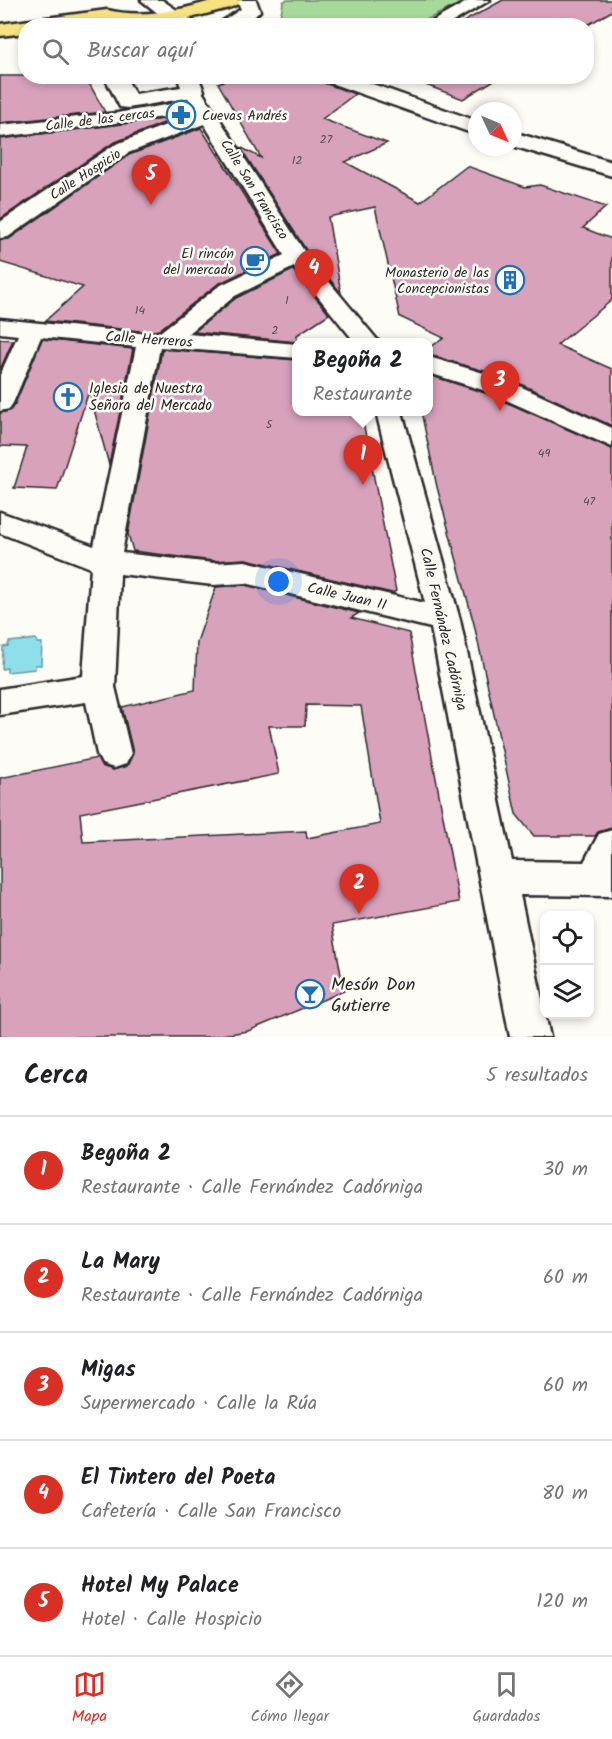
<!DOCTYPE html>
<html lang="es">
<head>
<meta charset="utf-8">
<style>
	:root { --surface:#fff; --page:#f6f6f6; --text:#202124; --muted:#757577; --line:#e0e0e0; --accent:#d93025 }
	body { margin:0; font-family:Kalam,sans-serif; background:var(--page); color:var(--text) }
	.controls { position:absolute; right:18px; bottom:18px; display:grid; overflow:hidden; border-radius:12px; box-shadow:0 3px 9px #0003 }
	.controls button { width:54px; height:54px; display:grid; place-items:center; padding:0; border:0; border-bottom:2px solid var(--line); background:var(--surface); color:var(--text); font:30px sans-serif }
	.compass { position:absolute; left:468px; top:102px; width:54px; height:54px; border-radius:50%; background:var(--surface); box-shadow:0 3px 9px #0003; rotate:134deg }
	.you { position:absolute; left:279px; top:582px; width:21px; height:21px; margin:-15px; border:4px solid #fff; border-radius:50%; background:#1a73e8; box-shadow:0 0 0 9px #1a73e833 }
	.badge { display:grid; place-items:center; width:39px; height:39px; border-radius:50%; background:var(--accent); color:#fff; font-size:20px; font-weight:700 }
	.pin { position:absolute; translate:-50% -50px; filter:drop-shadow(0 2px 3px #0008) }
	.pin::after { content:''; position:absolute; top:32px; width:21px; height:18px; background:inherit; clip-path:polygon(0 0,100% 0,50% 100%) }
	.popup { position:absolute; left:292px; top:338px; width:141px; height:78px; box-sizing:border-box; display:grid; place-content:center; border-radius:12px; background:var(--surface); filter:drop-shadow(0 2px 4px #0005); font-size:20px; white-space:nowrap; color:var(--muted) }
	.popup b { font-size:22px; color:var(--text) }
	.popup::after { content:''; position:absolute; left:50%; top:100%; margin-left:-12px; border:12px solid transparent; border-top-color:var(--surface) }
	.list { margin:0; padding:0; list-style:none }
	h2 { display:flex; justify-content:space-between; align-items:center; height:78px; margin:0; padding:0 24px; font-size:26px }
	h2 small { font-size:20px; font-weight:400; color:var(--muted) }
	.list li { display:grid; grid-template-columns:39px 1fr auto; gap:18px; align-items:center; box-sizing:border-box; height:108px; padding:0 24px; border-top:2px solid var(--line) }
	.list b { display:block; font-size:22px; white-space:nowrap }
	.list p { margin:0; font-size:20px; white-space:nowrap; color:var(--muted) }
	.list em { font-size:20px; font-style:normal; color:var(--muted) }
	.icon { flex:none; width:33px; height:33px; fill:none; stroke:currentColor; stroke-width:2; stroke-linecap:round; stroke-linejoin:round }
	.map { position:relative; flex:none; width:612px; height:1037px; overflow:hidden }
	.search { position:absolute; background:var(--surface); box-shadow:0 3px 9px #0003; left:18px; right:18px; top:18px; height:66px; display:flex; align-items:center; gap:15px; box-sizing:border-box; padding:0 21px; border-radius:24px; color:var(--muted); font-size:22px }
	.sheet { height:618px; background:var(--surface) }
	nav { display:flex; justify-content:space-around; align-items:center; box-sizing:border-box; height:84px; border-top:2px solid var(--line); background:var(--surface); font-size:16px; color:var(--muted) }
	nav a { display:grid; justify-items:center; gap:3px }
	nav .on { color:var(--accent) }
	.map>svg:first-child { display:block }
</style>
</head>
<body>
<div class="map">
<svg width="612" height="1037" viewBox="0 0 612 1037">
	<rect width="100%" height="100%" fill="#fdfcf7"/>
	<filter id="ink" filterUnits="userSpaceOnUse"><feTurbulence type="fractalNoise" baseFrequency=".0167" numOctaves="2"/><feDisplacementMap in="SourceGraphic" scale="12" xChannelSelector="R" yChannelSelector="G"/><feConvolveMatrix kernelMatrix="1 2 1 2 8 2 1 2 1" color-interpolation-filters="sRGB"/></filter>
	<g filter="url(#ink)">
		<path fill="#a7d99a" stroke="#698262" stroke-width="1.5" d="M 286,0 L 467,0 L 416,25 L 271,25 C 280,19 282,12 283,2 Z"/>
		<polygon fill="#8fdfeb" stroke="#67979e" stroke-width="1.5" points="36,639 37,643 42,643 41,665 35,665 35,669 7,672 7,668 2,669 3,647 8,646 9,642"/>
		<g fill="#d8a2bb" stroke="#2b2b2b" stroke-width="1.5" fill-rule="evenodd">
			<polygon points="503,0 612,0 612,11 586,26 456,26"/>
			<polygon points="0,76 85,76 105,112 0,123"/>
			<polygon points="238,76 317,76 321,82 355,94 322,119 387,143 345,162 420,202 467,166 525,187 540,185 606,207 583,228 612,239 612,300 557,345 612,369 612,426 505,377 429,355 429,348 444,338 400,317 375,207 328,217 341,293 308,253 240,147 261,158 218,83"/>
			<polygon points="402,76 501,76 463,99"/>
			<polygon points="179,117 113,143 0,219 0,139"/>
			<polygon points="201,128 281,254 218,284 159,330 149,332 45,321 83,287 0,262 0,240 9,239 129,155"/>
			<polygon points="293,270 329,314 297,335 297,342 194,332 236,298"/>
			<polygon points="0,339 13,340 0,370"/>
			<polygon points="42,339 133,349 109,465 89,391 57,490 14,488 27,447 0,446 0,413 9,411 15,404"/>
			<polygon points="162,349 297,360 297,411 361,411 396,591 392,593 246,559 213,561 133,551 128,534"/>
			<polygon points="429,375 485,393 612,449 612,828 598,832 595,836 534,836 516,814 474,624 437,487 421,411 429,411"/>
			<path d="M 245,585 L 359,613 L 351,618 L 409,633 L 459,902 L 332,925 L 344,991 L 248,1031 L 209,1037 L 0,1037 L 0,778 L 97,758 L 101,766 L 113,770 L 127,766 L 133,753 L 122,707 L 195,690 L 197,642 L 216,587 ZM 306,705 L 361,706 L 380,824 L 307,838 L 306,831 L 83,842 L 80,813 L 279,774 L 269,726 L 305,726 Z"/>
		</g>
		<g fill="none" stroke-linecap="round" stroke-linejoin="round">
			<g stroke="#2b2b2b" stroke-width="5">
				<g id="pedestrian">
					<polygon points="470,0 490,0 446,26 424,26"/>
					<polygon points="193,86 199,87 306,254 379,342 355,342 294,267 235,296 188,334 297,344 297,358 160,347 122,553 213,563 245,561 425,603 376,412 402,412 460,620 512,861 584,862 599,834 612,830 612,896 520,895 550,1037 510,1037 431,628 245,583 213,585 120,574 115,687 131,754 126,764 114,768 102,764 97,754 86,702 0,715 0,689 83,676 91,568 0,533 0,512 94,546 136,347 41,337 13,403 9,409 0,411 0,375 18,335 0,333 0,319 149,334 160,332 219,286 284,255 204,124 128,153 8,237 0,238 0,222 114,145 197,113 0,137 0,125 117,113 190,101 184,91"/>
					<polygon points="429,357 504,379 612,428 612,447 486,391 429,373"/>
				</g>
			</g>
			<g stroke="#2b2b2b" stroke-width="5">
				<polygon id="minor" points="104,76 125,76 135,94 181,87 177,76 198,76 204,91 200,95 193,97 128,108 120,107"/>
			</g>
			<g stroke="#2b2b2b" stroke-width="5">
				<g id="secondary">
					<polygon points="141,0 162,0 200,26 174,26"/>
					<polygon points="236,0 256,0 260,11 245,26 215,26 241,9"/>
					<polygon points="319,76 350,76 477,121 477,135 322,80"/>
					<polygon points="513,132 612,162 612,176 513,146"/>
				</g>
			</g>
			<g stroke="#2b2b2b" stroke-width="5">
				<path id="primary" d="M 214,0 L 241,0 C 237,7 225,9 217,11 C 154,30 90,26 26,26 L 26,33 L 0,36 L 0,24 L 107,10 C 140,18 180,11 214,0 Z"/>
			</g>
			<use href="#pedestrian" fill="#fdfcf7" fill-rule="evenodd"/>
			<use href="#minor" fill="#fdfcf7" fill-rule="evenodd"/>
			<use href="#secondary" fill="#fdfcf7" fill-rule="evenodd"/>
			<use href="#primary" fill="#f6e281" fill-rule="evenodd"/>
		</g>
	</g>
	<defs>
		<g id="pharmacy-ring" transform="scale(1.5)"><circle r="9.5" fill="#fdfcf7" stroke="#1f6fb2" stroke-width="1.5"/><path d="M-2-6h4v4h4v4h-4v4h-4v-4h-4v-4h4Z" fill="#1f6fb2"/></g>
		<g id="cafe-ring" transform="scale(1.5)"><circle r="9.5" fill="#fdfcf7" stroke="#1f6fb2" stroke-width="1.5"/><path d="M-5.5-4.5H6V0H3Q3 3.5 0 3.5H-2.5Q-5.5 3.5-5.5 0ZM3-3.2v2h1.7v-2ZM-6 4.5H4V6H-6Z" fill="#1f6fb2"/></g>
		<g id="building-ring" transform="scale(1.5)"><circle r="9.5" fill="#fdfcf7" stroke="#1f6fb2" stroke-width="1.5"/><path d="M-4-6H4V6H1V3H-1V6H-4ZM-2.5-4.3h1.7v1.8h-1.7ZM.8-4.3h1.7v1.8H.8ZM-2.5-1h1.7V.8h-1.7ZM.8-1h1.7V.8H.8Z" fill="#1f6fb2"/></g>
		<g id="church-ring" transform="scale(1.5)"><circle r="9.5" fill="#fdfcf7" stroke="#1f6fb2" stroke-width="1.5"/><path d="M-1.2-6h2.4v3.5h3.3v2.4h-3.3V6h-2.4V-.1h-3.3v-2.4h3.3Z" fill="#1f6fb2"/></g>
		<g id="bar-ring" transform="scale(1.5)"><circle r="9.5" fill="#fdfcf7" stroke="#1f6fb2" stroke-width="1.5"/><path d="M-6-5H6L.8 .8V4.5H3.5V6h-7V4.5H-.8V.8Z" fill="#1f6fb2"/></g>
	</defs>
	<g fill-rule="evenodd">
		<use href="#pharmacy-ring" x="181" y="115"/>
		<use href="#cafe-ring" x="255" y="261"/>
		<use href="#building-ring" x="510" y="280"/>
		<use href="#church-ring" x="68" y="397"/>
		<use href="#bar-ring" x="310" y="994"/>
	</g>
	<g text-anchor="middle" stroke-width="5" stroke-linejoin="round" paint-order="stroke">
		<g font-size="12" fill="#56494f">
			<text x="326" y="143">27</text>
			<text x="297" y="164">12</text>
			<text x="287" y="304">1</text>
			<text x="140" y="314">14</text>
			<text x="275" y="334">2</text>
			<text x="269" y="428">5</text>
			<text x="544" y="457">49</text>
			<text x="589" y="505">47</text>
		</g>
		<g font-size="14" fill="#2b2b2b" stroke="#fdfcf7" text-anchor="end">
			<text x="202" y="120" text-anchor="start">Cuevas Andrés</text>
			<text x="234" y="258">El rincón<tspan x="234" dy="16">del mercado</tspan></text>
			<text x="489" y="277">Monasterio de las<tspan x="489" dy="16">Concepcionistas</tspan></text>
		</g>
		<g font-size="14" fill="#2b2b2b" stroke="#fdfcf7">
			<text transform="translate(100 119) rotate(-7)" y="5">Calle de las cercas</text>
			<text transform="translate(85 174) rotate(-33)" y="5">Calle Hospicio</text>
			<text transform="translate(255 189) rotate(58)" y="5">Calle San Francisco</text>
		</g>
		<g font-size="15" fill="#2b2b2b" stroke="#fdfcf7">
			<text transform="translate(149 339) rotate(4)" y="5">Calle Herreros</text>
			<text transform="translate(347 596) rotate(13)" y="5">Calle Juan II</text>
			<text transform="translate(444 629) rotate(77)" y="5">Calle Fernández Cadórniga</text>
		</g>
		<g font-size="15" fill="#2b2b2b" stroke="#fdfcf7" text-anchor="start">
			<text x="89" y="393">Iglesia de Nuestra<tspan x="89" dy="17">Señora del Mercado</tspan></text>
		</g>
		<g font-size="18" fill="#2b2b2b" stroke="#fdfcf7" text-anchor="start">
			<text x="331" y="990">Mesón Don<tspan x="331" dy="21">Gutierre</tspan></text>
		</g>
	</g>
</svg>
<div class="controls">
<button><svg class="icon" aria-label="locate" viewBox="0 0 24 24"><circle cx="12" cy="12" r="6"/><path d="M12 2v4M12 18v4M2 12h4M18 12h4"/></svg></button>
<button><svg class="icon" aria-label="layers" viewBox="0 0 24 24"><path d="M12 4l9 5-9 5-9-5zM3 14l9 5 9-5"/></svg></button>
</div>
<svg class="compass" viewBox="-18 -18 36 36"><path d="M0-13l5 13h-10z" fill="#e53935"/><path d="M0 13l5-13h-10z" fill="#757577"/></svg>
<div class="you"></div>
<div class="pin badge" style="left:363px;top:485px">1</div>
<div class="popup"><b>Begoña 2</b>Restaurante</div>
<div class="pin badge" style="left:359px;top:914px">2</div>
<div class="pin badge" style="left:500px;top:411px">3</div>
<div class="pin badge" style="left:314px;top:299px">4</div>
<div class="pin badge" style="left:151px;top:205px">5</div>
<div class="search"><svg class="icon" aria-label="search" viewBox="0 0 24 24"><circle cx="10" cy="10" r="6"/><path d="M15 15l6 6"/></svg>Buscar aquí</div>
</div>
<section class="sheet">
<h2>Cerca<small>5 resultados</small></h2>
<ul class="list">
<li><span class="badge">1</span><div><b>Begoña 2</b><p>Restaurante · Calle Fernández Cadórniga</p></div><em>30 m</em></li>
<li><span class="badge">2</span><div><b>La Mary</b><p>Restaurante · Calle Fernández Cadórniga</p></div><em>60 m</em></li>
<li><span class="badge">3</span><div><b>Migas</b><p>Supermercado · Calle la Rúa</p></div><em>60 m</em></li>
<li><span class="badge">4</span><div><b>El Tintero del Poeta</b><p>Cafetería · Calle San Francisco</p></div><em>80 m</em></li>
<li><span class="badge">5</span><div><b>Hotel My Palace</b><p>Hotel · Calle Hospicio</p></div><em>120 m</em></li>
</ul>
</section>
<nav>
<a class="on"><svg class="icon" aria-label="map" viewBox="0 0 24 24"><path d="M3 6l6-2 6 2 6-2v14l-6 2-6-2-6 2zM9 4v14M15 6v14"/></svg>Mapa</a>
<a><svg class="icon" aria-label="directions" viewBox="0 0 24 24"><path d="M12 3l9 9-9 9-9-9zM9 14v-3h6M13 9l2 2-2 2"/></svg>Cómo llegar</a>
<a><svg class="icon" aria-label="saved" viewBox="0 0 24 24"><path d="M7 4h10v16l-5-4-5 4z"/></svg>Guardados</a>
</nav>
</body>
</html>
